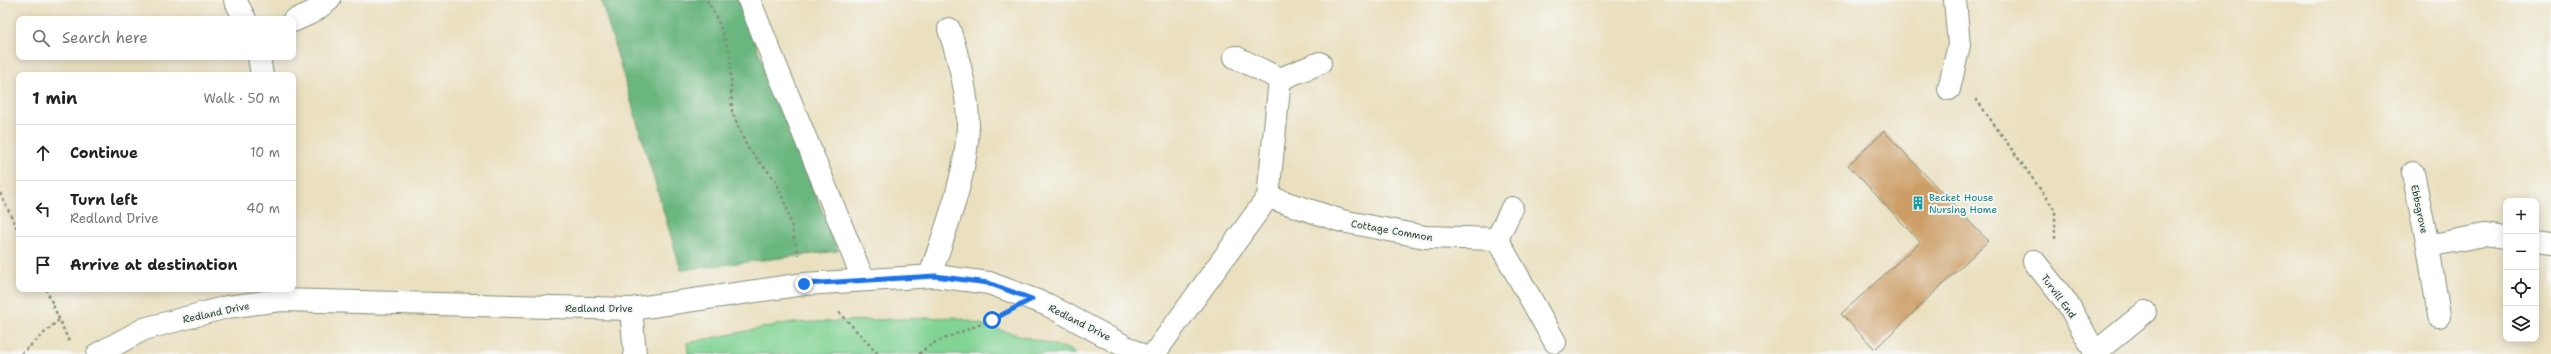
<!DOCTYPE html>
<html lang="en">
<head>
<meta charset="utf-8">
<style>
	:root { --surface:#fff; --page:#f2f2f2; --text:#222; --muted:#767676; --line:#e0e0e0 }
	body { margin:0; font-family:"Shantell Sans",sans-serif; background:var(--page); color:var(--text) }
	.controls { position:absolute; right:12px; bottom:12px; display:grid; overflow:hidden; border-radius:8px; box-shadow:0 2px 10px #0003 }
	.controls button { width:36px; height:36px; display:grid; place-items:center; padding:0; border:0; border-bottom:1px solid var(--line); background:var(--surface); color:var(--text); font:20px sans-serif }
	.stop { position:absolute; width:12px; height:12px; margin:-9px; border:3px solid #1a73e8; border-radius:50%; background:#fff }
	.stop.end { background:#1a73e8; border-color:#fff; box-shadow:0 1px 4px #0008 }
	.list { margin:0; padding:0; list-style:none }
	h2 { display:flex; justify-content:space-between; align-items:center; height:52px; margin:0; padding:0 16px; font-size:17px }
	h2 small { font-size:13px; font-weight:400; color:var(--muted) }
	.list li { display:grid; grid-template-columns:26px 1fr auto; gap:12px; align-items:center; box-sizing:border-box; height:56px; padding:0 16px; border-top:1px solid var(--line) }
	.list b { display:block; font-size:15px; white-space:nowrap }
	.list p { margin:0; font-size:13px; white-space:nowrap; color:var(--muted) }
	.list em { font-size:13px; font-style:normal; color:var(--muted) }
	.icon { flex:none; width:22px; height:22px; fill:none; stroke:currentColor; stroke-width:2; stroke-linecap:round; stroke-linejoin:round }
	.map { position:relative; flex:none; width:2551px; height:354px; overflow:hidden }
	.search { position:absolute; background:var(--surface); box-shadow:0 2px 10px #0003; left:16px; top:16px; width:280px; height:44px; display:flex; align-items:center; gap:10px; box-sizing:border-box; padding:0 14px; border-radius:8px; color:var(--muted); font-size:15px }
	.panel { position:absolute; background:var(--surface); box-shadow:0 2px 10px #0003; left:16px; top:72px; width:280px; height:220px; border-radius:8px }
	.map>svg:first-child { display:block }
</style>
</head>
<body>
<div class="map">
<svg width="2551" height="354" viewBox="0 0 2551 354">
	<rect width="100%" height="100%" fill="#f6f6f2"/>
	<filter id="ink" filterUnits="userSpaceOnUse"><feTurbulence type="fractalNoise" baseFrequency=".025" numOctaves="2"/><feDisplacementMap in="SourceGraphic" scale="8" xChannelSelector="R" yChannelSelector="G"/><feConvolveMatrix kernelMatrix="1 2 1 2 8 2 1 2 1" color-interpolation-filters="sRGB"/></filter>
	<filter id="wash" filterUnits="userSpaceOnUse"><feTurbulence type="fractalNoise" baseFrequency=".012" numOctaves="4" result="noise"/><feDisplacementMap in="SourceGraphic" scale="16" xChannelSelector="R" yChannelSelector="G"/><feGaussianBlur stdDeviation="0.9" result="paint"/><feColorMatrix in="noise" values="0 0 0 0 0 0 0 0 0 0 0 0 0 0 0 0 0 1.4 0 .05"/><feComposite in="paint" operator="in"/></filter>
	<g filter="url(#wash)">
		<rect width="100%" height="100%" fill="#eae0bf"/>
		<polygon fill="#82d494" stroke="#508864" points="955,317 1071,350 1076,354 688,354 687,343 787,323"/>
		<polygon fill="#69b67e" stroke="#447a59" points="601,0 738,0 838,251 681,270"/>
		<g id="blocks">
			<polygon fill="#cc9d65" points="1884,131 1988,241 1875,349 1841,314 1920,242 1848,165"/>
		</g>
	</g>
	<g filter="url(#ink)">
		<use href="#blocks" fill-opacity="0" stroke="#848e7a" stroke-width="1"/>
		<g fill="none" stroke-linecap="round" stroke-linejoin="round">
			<g stroke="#848e7a" stroke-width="24">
				<g id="minor">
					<polyline points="235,0 245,19"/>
					<polyline points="749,0 863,279"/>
					<polyline points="293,21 313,12 329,0"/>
					<polyline points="259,57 262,75"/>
					<polyline points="1235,57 1280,79 1320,63"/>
					<polyline points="1949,89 1959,45 1955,0"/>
					<polyline points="2413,173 2428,246"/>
					<polyline points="1268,197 1342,221 1425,237 1497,239 1555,342"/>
					<polyline points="1497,239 1512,208"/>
					<polyline points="2536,241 2551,243"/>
					<polyline points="2034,261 2068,304 2096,354"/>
					<path d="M 930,276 C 946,227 967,176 968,125 C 968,92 959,59 949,29"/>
					<polyline points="631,309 635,354"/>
					<polyline points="2439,316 2428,246 2484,235 2506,238"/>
					<polyline points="2096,352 2145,312"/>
					<polyline points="98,354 144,329 227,307 281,300 631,309 804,284 935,276 989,283 1048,305 1139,354"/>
					<polyline points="1154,354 1268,197 1280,79"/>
				</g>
			</g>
			<g stroke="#848e7a" stroke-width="2.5" stroke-dasharray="3 3" stroke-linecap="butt">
				<polyline points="707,0 718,21 730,53 732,112 747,147 776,181 788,212 798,255"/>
				<polyline points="1976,99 2055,210 2055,239"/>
				<polyline points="0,193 19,232"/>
				<polyline points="46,289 70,344"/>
				<polyline points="839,312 878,354"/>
				<polyline points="21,354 61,318"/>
				<polyline points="919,354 931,344 996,318"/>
			</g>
			<use href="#minor" stroke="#fff" stroke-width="22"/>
		</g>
	</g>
	<g fill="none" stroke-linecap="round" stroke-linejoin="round" filter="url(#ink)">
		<polyline stroke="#1a73e8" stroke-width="5" points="804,284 935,276 988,283 1032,299 992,320"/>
	</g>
	<defs>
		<g id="building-bare" transform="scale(1.08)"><path d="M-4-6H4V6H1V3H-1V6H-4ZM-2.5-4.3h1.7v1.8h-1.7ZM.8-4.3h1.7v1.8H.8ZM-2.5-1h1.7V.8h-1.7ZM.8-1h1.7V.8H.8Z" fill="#0f9aa8" stroke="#f6f6f2" stroke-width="2.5" paint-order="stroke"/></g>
	</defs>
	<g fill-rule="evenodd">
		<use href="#building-bare" x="1918" y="203"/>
	</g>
	<g text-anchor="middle" stroke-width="4" stroke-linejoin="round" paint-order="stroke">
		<g font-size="10" fill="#0d838f" stroke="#f6f6f2" text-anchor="start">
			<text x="1929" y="201">Becket House<tspan x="1929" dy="12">Nursing Home</tspan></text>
		</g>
		<g font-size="10" fill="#1f3d34" stroke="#f6f6f2">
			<text transform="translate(2420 209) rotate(78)" y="4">Ebbsgrove</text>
			<text transform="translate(1392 230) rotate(10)" y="4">Cottage Common</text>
			<text transform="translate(2059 296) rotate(54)" y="4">Turvill End</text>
			<text x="599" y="312">Redland Drive</text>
			<text transform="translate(216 312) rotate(-12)" y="4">Redland Drive</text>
			<text transform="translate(1080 322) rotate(27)" y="4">Redland Drive</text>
		</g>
	</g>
</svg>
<div class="controls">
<button>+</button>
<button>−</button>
<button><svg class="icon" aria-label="locate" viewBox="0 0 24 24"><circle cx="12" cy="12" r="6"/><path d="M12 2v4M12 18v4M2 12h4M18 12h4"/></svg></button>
<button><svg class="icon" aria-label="layers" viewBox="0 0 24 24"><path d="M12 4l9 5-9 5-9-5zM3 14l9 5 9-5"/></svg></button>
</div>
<div class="stop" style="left:992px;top:320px"></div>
<div class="stop end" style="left:804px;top:284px"></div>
<div class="search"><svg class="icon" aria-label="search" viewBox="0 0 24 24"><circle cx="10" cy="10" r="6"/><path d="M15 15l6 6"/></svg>Search here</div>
<section class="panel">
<h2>1 min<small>Walk · 50 m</small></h2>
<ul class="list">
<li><svg class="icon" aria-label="ahead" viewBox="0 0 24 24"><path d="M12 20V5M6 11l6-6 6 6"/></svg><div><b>Continue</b></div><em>10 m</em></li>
<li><svg class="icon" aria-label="left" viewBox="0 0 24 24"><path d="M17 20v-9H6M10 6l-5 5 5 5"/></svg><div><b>Turn left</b><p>Redland Drive</p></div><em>40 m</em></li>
<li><svg class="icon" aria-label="arrive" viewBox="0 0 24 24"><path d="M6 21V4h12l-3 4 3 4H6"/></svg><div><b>Arrive at destination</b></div></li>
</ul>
</section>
</div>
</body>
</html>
